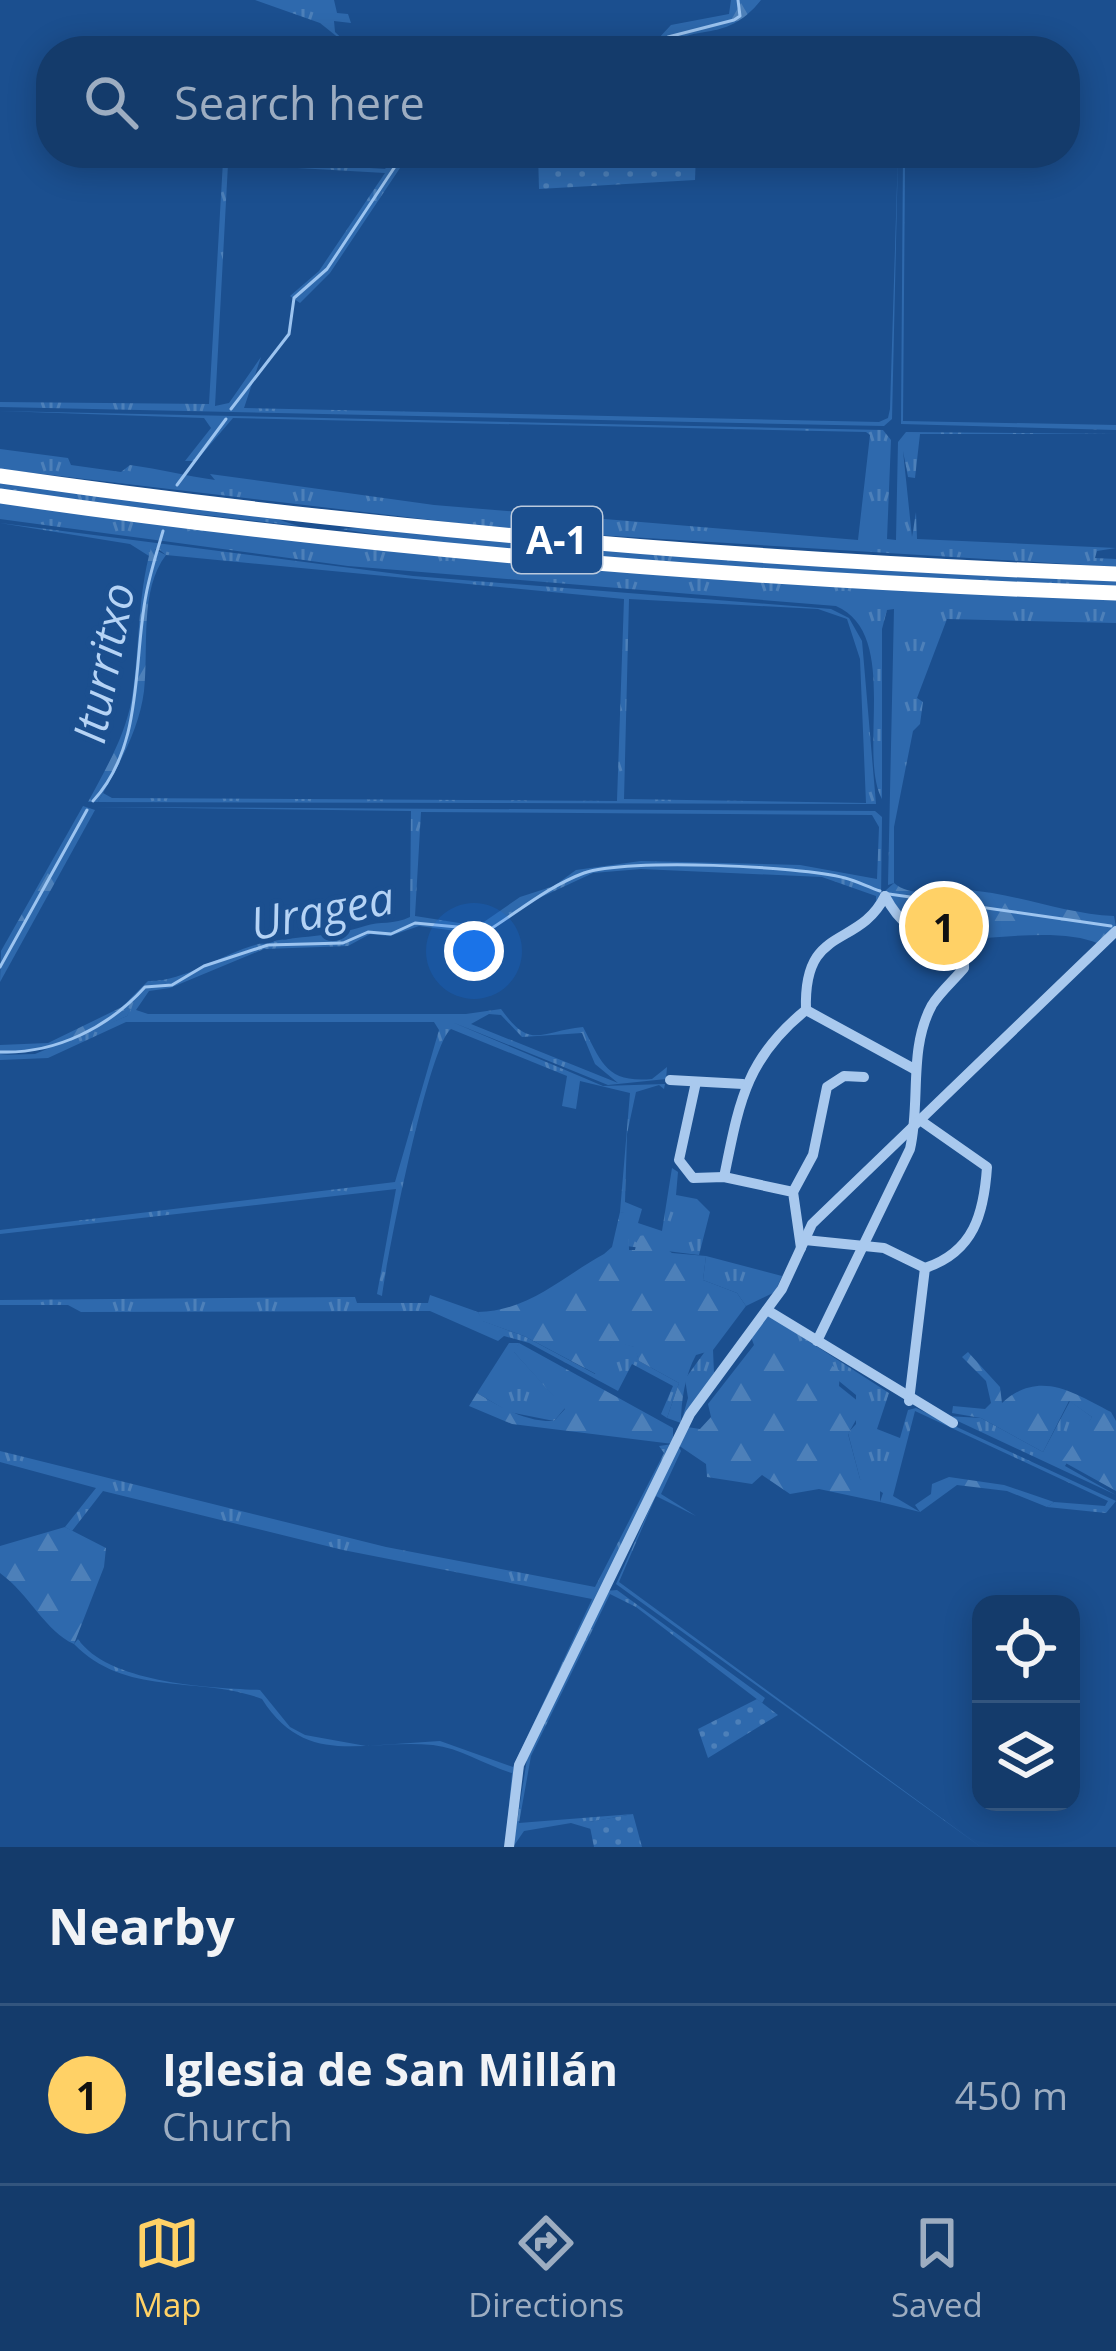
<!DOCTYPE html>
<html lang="en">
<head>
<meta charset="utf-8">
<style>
	:root { --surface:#143b6b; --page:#214673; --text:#f1f3f6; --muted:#9dadc1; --line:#33557e; --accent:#ffd166 }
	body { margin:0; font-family:"Open Sans",sans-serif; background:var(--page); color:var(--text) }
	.controls { position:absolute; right:36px; bottom:36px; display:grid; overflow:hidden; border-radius:24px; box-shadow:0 6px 30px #0003 }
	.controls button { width:108px; height:108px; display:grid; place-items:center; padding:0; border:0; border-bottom:3px solid var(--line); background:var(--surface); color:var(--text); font:60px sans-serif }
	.you { position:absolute; left:474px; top:951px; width:42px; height:42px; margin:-30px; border:9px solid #fff; border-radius:50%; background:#1a73e8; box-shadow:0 0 0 18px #1a73e833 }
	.badge { display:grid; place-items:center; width:78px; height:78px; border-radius:50%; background:var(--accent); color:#111; font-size:39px; font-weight:700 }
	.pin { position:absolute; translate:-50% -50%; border:6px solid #fff; box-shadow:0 3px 12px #0006 }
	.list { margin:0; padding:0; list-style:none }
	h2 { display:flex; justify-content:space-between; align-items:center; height:156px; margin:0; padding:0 48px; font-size:51px }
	h2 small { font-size:39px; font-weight:400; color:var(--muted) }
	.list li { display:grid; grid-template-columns:78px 1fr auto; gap:36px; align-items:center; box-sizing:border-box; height:180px; padding:0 48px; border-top:3px solid var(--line) }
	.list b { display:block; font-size:45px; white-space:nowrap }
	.list p { margin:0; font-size:39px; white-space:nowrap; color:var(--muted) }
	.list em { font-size:39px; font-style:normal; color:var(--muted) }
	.icon { flex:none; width:66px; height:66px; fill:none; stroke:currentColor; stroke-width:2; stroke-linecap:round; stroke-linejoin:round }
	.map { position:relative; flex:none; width:1116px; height:1847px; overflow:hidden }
	.search { position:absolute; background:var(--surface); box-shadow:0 6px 30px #0003; left:36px; right:36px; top:36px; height:132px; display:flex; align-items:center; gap:30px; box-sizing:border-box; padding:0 42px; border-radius:48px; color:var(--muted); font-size:45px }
	.sheet { height:336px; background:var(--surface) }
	nav { display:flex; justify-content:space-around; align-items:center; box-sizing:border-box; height:168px; border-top:3px solid var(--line); background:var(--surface); font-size:33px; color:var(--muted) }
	nav a { display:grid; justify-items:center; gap:6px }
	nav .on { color:var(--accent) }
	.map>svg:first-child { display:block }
</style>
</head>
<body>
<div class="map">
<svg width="1116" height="1847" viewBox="0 0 1116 1847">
	<defs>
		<pattern id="grass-tufts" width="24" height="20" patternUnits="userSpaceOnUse" patternTransform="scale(3)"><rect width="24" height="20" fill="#2e69ad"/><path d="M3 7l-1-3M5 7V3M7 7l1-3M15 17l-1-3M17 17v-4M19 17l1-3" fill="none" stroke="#4d80b9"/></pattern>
		<pattern id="forest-firs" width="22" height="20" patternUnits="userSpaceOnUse" patternTransform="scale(3)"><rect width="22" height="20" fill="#2e69ad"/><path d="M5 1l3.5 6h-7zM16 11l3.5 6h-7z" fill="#4d80b9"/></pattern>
		<pattern id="garden-dots" width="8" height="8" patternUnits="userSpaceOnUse" patternTransform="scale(3)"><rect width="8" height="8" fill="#2e69ad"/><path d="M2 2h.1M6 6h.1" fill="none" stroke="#4d80b9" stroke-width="1.8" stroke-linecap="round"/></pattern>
	</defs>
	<rect width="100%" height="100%" fill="#1b4f8f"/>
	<g fill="url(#grass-tufts)" fill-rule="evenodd">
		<polygon points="255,0 334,0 337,13 348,14 351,23 334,21 335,32 355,51 320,23"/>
		<polygon points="136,153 385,169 399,153 410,153 330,273 300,303 290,296 319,271 385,173 228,164 215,406 229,403 261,357 244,408 879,422 888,418 890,409 898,153 892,419 884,426 0,407 0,402 209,404 223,161"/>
		<polygon points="903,153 905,165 903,421 1116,425 1116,430 901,424"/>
		<path d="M 0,411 L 883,430 L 891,440 L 887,539 L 896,540 L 898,442 L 906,432 L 1116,434 L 920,434 L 915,478 L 908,477 L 903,451 L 912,537 L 916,512 L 917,539 L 1116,548 L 1097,551 L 1095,558 L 1116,559 L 1116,567 L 516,530 L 0,469 L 0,449 L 68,458 L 71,465 L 121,472 L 130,465 C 161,469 185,476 215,480 L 210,474 L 434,505 L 858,540 L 870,435 L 866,432 L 233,418 L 196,461 L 185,461 L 211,428 L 204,418 Z"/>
		<polygon points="0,482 265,515 298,526 0,491"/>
		<path d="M 0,502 L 792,584 L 1116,600 L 1116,623 L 947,619 L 917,698 L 923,702 L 920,724 L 913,731 L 894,827 L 894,883 L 888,885 L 894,609 L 887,610 L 882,629 L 882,799 C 857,753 901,634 836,606 L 348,566 L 0,519 Z"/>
		<path d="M 0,523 L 413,576 L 831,609 L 849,618 L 862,641 L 876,804 L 98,802 L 103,793 L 112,798 L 617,801 L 624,599 L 166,555 L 157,548 L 149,556 L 130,544 ZM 629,599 L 818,609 L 847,619 L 860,659 L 866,803 L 624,799 Z"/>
		<polygon points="370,527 1116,579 1116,588 749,569 431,543 340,529"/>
		<path d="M 95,807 L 875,811 L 882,817 L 881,899 L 876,908 L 876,896 L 822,877 L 641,869 L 593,873 L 520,907 L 486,935 L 419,926 L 390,936 L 370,934 L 348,946 L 264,949 L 170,988 L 149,991 L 136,1010 L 148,1014 L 466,1014 L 501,1009 C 531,1051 540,1031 583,1027 C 602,1063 606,1083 652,1079 L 667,1067 L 666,1079 L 608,1085 L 452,1022 L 603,1086 L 665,1084 L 664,1089 L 659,1085 L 636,1092 L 627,1134 L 625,1202 L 642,1209 L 638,1223 L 662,1231 L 672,1168 L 678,1172 L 676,1195 L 697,1199 L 710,1212 L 699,1255 L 626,1246 L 628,1214 L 620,1212 L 630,1093 L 580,1081 L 576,1109 L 562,1106 L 567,1076 L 451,1029 C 429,1045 387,1256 382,1296 L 377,1294 L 396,1189 L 0,1234 L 0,1230 L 395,1182 L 439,1030 L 434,1022 L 126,1022 L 48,1058 L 0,1060 L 0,1055 L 35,1054 L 127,1016 L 130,1009 L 122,1007 L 148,981 C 186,982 225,951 263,943 C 300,935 329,938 365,926 C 380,921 394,925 410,917 L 411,811 ZM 421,812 L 872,815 L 879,827 L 877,879 L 800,865 L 641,861 L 576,870 L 554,886 L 520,897 L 478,926 L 415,916 ZM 489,1014 L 501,1015 L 522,1037 L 582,1033 L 595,1064 L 618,1083 L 471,1024 Z"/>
		<polygon points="706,1256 782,1276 775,1292 746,1306 737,1293 703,1280"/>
		<polygon points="430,1295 478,1312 483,1321 524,1336 595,1374 614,1341 635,1347 639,1361 679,1383 667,1418 661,1414 673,1386 632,1364 618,1391 529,1343 504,1336 498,1341 430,1311 81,1312 68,1305 0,1305 0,1300 355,1297 357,1303 428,1303"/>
		<polygon points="768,1315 889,1393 877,1429 900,1438 908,1410 916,1408 1116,1501 1106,1513 1047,1507 1054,1502 1105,1506 1108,1501 915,1411 893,1496 920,1512 880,1502 883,1493 860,1479 848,1433 856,1424 856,1395 762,1318"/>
		<polygon points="509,1343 519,1343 514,1352 565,1408 554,1421 509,1412 477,1393"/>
		<polygon points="706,1350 713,1350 714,1373 681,1423 688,1398 685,1379"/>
		<polygon points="1070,1401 1092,1417 1065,1466 1116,1495 947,1416 981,1418 1043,1452"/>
		<path d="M 673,1444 L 530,1740 L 505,1847 L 512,1773 C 485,1765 460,1748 433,1745 C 366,1738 307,1770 262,1699 C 199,1675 127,1698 74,1644 L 78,1639 C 108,1683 209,1688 260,1690 L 290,1727 L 305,1735 L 366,1746 L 440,1741 L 513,1767 L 592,1599 L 343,1550 L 103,1491 L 72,1531 L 65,1527 L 96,1488 L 0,1462 L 0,1451 L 386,1547 L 595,1587 L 664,1453 L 659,1446 Z"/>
		<polygon points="678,1445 681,1451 661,1494 696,1516 656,1496 619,1582 981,1847 616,1584"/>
		<polygon points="617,1590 765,1698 762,1703 636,1607 610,1594 531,1756 519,1823 633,1814 590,1822 591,1829 571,1823 524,1831 513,1847 527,1759 606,1591"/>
	</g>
	<g fill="url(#forest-firs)">
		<path d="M 731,0 L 761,0 C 723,48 689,19 667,51 L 635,51 L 658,39 L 671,25 L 729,14 Z"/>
		<path d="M 151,548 L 166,555 C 139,590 149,649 144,691 C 139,731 117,768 98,802 L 88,802 C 106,768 125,737 132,698 C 140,648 137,598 151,548 Z"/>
		<polygon points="83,806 95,810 0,982 1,951"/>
		<path d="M 894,883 C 912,899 942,889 966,890 C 1016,893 1065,914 1114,916 L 1116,927 L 1099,944 C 1065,928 1002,938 962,939 L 965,913 L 918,913 L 911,925 L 885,891 Z"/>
		<polygon points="122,1007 131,1009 127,1016 55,1048 0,1055 0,1045 48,1043"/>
		<path d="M 620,1212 L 628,1213 L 629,1250 L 635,1250 L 638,1236 L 647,1235 L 672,1253 L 706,1256 L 703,1280 L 737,1293 L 746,1306 L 713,1350 L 696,1355 C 685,1375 681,1401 681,1423 L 667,1418 L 679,1383 L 639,1361 L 634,1347 L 614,1342 L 596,1374 L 524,1336 L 482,1321 L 478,1312 C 529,1311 562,1277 604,1254 L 612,1247 Z"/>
		<polygon points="762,1318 840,1371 839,1386 864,1406 848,1434 860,1479 880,1484 880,1502 819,1489 790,1494 762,1475 752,1484 707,1477 706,1464 678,1445 687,1427 700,1429 711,1417 708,1404 754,1345 751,1337"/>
		<path d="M 519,1343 L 673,1428 L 673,1444 L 512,1424 L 469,1406 L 477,1393 C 500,1407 526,1422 554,1421 L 565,1409 L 513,1351 Z"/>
		<path d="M 968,1352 L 1000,1387 L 1002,1403 C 1039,1369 1073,1392 1111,1412 L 1116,1421 L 1116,1491 L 1062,1461 L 1092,1417 L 1069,1401 L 1043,1452 L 981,1418 L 952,1413 L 953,1406 L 985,1409 L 991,1403 L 986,1381 L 962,1357 Z"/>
		<polygon points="949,1477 1004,1485 1054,1502 1047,1507 1007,1491 957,1485 920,1512 915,1505 931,1494 932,1484"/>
		<path d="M 65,1527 L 106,1548 L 104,1567 L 74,1644 C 46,1632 29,1594 0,1573 L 0,1546 Z"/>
	</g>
	<g fill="url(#garden-dots)">
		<polygon points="538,153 696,153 695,180 539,189"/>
		<polygon points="757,1699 778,1715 708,1758 698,1729"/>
		<polygon points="633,1814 642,1847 594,1847 589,1822"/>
	</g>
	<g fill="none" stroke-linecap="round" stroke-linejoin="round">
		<g stroke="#9cc4f0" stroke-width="3">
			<polyline points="658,51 668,37 734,20 740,16 738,0"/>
			<polyline points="231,409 289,334 294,298 327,269 404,153"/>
			<polyline points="177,485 226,419"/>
			<path d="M 93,801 C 144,746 133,662 146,595 C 150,573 157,552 163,531"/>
			<polyline points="889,894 1111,926"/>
			<polyline points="0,967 87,810"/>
			<path d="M 0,1052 C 56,1054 109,1027 145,987 L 172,985 L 204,966 L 268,945 L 343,943 L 368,932 L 391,934 L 415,923 L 489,930 C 519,911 549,886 584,873 C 626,858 800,866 845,878 C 857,881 868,887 880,891"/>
		</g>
		<g stroke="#a9c9ee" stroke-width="10">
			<path d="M 806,1010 C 803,923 858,950 885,896"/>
			<polyline points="806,1010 916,1070"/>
			<polyline points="670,1080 743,1084"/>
			<polyline points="696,1082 679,1160 693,1178 724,1177 793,1192 801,1248"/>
			<path d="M 724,1177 C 739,1104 745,1059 806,1010"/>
			<polyline points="793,1192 813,1155 827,1087 844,1076 864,1077"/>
			<path d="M 805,1240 L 884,1248 L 925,1268 C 974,1252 984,1213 987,1167 L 917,1118"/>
			<polyline points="767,1310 953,1423"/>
			<path d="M 817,1341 L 910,1149 C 921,1101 908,1049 932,1005 C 940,992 954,980 964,968 L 964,950 C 934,923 913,948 885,896"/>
			<polyline points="909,1401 925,1268"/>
			<polyline points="509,1847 519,1765 690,1414 782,1289 812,1224 1116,931"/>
		</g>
		<g stroke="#fff" stroke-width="15">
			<path d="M 0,476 C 370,529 743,560 1116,574"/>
			<path d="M 0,496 C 370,550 743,580 1116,593"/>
		</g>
	</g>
	<g text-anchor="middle" stroke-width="10" stroke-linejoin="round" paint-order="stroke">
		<rect fill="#1b4f8f" stroke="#bbcadd" stroke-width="3" x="512" y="507" width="90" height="66" rx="9"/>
		<g font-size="39" font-weight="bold" fill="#fff">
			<text x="557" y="554">A-1</text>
		</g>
		<g font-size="45" font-style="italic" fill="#b5d3f5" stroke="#1b4f8f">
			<text transform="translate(104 663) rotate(-79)" y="16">Iturritxo</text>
			<text transform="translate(322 911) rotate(-11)" y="16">Uragea</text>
		</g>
	</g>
</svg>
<div class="controls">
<button><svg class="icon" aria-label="locate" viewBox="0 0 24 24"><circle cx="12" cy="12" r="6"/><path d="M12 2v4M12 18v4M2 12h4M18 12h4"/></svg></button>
<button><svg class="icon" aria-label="layers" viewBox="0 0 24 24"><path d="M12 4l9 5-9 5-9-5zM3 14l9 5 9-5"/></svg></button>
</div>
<div class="you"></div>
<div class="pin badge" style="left:944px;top:926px">1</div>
<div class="search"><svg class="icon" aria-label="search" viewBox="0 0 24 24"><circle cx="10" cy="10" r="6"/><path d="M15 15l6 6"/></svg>Search here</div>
</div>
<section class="sheet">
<h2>Nearby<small></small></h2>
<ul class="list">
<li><span class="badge">1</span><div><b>Iglesia de San Millán</b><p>Church</p></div><em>450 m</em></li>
</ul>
</section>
<nav>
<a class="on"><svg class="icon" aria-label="map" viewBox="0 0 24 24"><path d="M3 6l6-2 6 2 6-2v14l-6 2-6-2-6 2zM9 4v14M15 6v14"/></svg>Map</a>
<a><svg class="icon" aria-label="directions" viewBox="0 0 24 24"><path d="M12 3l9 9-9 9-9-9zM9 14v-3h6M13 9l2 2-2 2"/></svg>Directions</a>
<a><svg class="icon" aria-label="saved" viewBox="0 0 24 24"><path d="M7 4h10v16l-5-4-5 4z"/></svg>Saved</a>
</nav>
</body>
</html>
